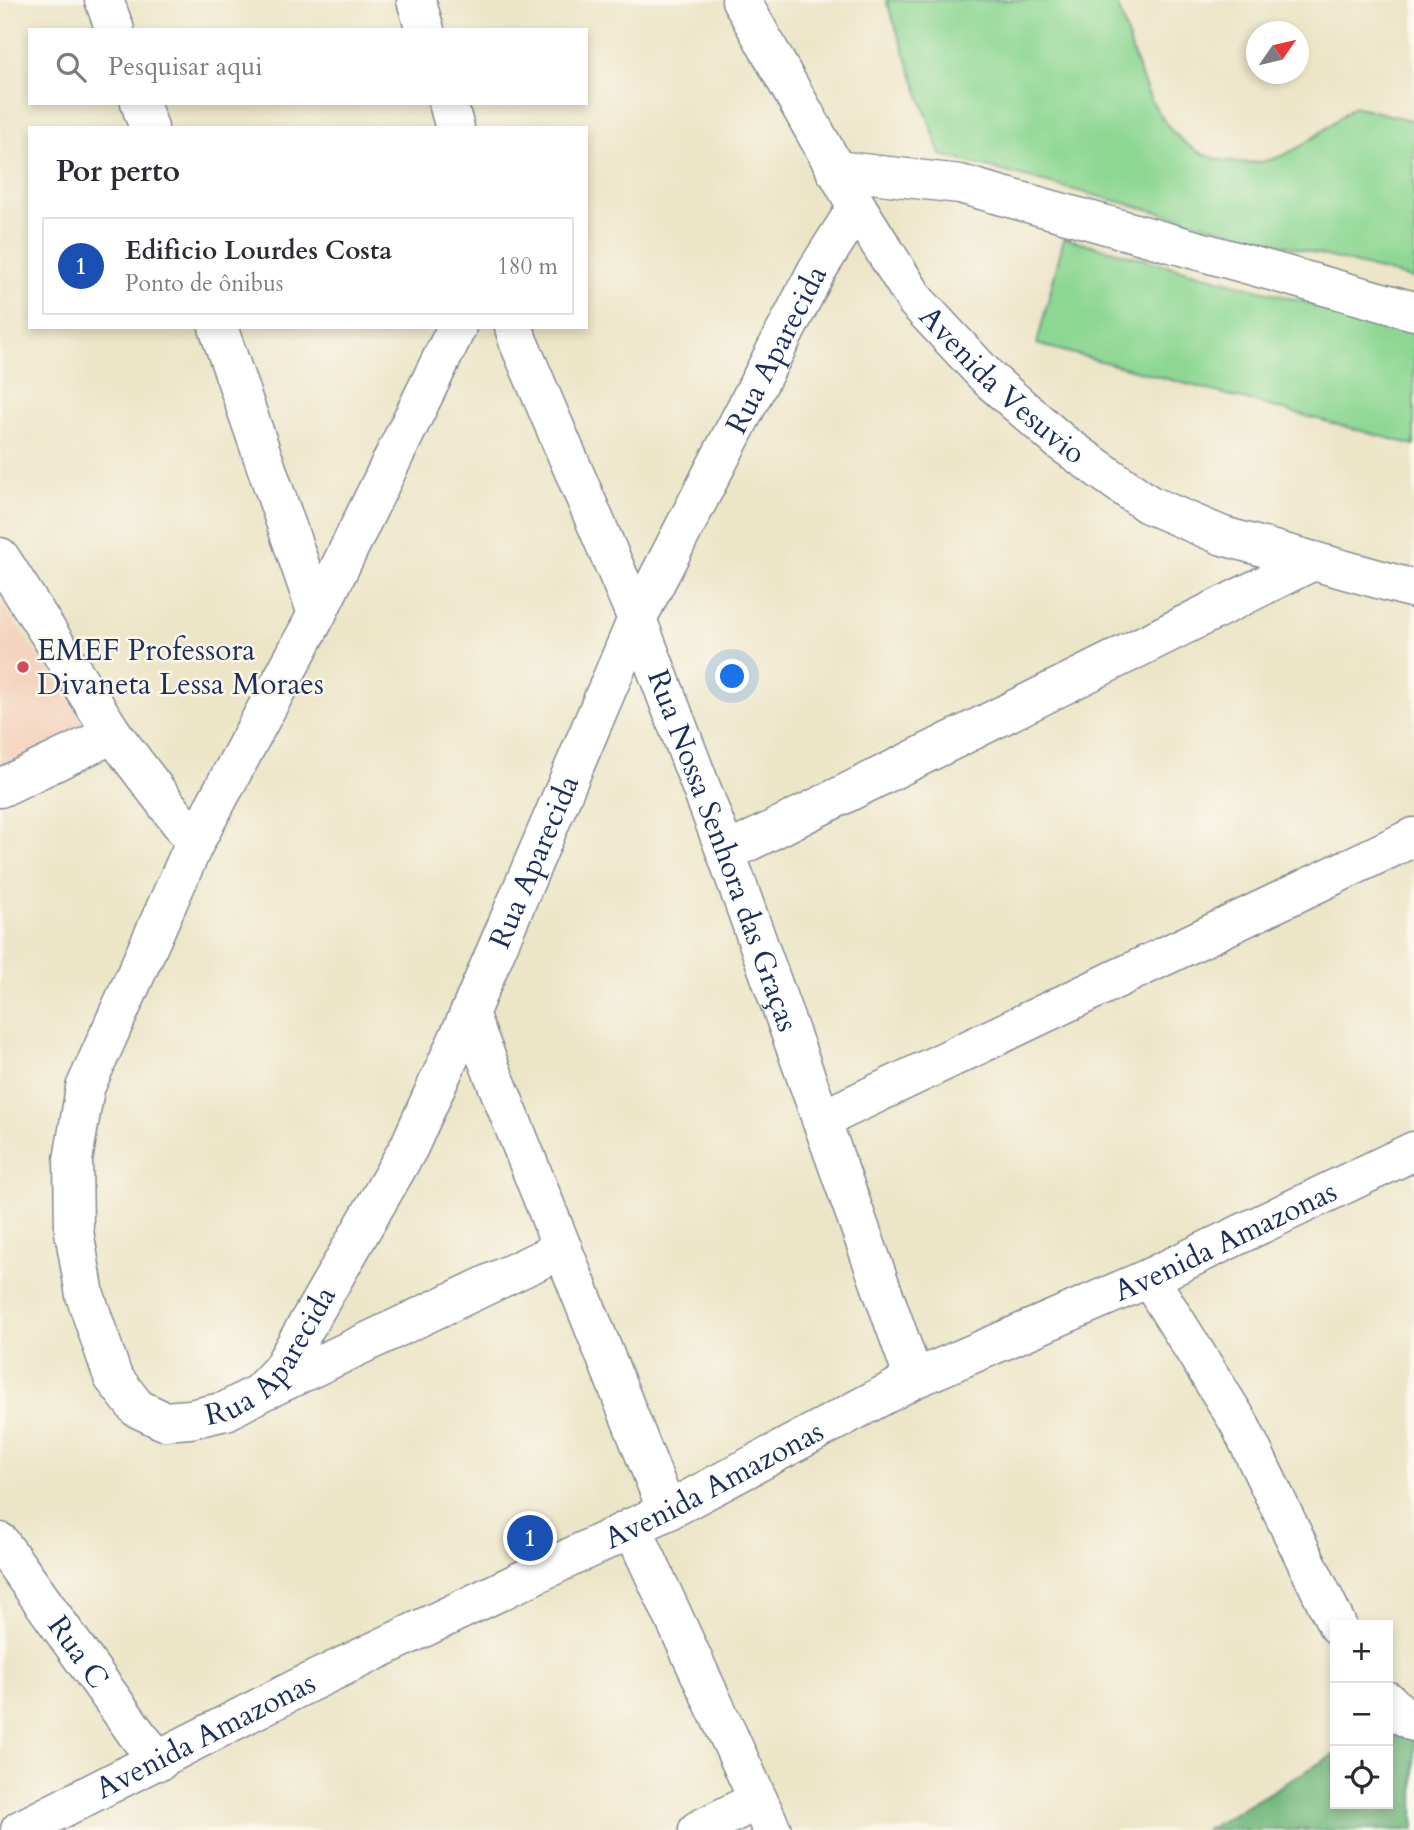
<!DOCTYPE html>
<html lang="pt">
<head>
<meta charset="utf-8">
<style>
	:root { --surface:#fff; --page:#f2f2f3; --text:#2b2b33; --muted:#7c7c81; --line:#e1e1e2; --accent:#d1495b }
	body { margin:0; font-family:Cardo,serif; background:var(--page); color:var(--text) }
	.controls { position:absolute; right:21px; bottom:21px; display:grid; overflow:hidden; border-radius:0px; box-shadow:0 4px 10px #0003 }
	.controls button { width:63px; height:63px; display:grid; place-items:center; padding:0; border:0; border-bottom:2px solid var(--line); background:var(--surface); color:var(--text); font:35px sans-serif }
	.compass { position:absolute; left:1246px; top:21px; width:63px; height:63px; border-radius:50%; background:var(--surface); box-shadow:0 4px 10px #0003; rotate:56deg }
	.you { position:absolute; left:733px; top:677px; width:24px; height:24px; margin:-18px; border:5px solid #fff; border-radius:50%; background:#1a73e8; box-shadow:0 0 0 10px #1a73e833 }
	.badge { display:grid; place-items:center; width:46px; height:46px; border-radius:50%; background:var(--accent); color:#fff; font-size:23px; font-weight:700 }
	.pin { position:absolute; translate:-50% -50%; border:4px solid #fff; box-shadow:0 2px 7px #0006 }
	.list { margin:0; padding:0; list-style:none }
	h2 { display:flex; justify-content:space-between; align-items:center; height:91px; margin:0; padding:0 28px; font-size:30px }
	h2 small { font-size:23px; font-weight:400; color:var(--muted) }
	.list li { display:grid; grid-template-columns:46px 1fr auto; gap:21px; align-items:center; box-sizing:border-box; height:98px; margin:0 14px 14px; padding:0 14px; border:2px solid var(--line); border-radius:0px }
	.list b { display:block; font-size:26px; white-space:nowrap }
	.list p { margin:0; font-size:23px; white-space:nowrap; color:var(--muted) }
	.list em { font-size:23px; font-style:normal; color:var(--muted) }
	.icon { flex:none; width:38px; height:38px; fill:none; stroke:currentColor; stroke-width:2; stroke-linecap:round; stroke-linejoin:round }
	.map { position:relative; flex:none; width:1414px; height:1830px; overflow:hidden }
	.search { position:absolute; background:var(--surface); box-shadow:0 4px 10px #0003; left:28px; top:28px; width:560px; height:77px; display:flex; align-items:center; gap:18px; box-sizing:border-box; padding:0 24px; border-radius:0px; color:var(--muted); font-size:26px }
	.panel { position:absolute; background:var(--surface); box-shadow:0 4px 10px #0003; left:28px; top:126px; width:560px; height:203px; border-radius:0px }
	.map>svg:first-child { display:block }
</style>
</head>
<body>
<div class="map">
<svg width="1414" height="1830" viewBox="0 0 1414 1830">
	<rect width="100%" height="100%" fill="#fbf7ec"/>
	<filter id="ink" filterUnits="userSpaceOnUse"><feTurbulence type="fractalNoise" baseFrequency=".0143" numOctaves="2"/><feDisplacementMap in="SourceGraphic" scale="14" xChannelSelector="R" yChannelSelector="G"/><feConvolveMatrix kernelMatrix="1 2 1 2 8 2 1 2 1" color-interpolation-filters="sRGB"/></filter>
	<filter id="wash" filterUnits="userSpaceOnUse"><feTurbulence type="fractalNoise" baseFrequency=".00686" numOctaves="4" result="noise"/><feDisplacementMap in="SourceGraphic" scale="28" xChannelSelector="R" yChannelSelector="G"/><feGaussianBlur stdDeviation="1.57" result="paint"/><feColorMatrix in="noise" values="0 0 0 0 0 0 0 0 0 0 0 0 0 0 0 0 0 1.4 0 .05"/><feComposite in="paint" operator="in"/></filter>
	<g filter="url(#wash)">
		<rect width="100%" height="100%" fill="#ece5c7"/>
		<polygon fill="#f4d4bf" points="0,602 92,732 0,776"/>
		<g fill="#8dd793" stroke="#548378" stroke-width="2">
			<path d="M 886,0 L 1116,0 C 1137,61 1151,149 1227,161 C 1244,164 1263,163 1279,157 C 1307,146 1331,124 1354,106 L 1414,121 L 1414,279 L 941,155 Z"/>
			<polygon points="1064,238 1414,331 1414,445 1037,344"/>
		</g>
		<polygon fill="#72b87d" stroke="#46746e" stroke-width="2" points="1414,1708 1414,1830 1206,1830 1335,1754 1335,1804 1388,1804 1388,1723"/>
	</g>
	<g filter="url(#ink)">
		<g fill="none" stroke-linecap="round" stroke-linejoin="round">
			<g stroke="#848a92" stroke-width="41">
				<g id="minor">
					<polyline points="104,0 115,30"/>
					<polyline points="416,0 425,30"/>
					<path id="s1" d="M 741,0 L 857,207 L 916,301 L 989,379 L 1061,442 L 1148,504 L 1223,536 L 1414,589"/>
					<polyline points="140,103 149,128"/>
					<polyline points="448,103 455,128"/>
					<polyline points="835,170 960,184 1414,311"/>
					<polyline points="218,327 317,614"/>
					<path id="s2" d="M 457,327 L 317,614 L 195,842 L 85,1088 L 73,1160 L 74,1231 L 85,1295 L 113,1377 L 137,1408 L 164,1421 L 190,1419 L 226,1411 L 259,1393 L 281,1370 L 409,1147 L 469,1014 L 637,619 L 817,270 L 857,207"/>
					<path id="s3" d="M 514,327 L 518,341 L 637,619 L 726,853 L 914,1379"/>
					<polyline points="0,557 113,734 195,842"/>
					<polyline points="0,788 113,734"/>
					<polyline points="726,853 1313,561"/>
					<polyline points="469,1014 667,1511"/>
					<polyline points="821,1120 1414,837"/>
					<polyline points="1149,1278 1238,1421 1337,1625"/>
					<polyline points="268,1389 563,1249"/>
					<polyline points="632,1527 772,1830"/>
					<path id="s4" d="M 0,1542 L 139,1737 L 160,1761"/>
					<polyline points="1388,1701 1402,1715 1414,1722"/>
					<path id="s5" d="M 20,1830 L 300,1687 L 667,1511 L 914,1379 L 1149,1278 L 1414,1151"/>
					<polyline points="698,1830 758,1800"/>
				</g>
			</g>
			<use href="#minor" stroke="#fff" stroke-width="38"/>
		</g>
	</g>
	<circle fill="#d1495b" stroke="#fbf7ec" stroke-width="2.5" cx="23" cy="667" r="7"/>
	<g text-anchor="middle" stroke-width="5" stroke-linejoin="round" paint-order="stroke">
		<g font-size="30" fill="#1b2f5e" stroke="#fbf7ec">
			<text dy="10" stroke="none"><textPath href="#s2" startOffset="2480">Rua Aparecida</textPath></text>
			<text dy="10" stroke="none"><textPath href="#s1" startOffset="469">Avenida Vesuvio</textPath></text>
			<text dy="10" stroke="none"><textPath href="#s3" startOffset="564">Rua Nossa Senhora das Graças</textPath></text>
			<text dy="10" stroke="none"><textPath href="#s2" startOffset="1913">Rua Aparecida</textPath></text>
			<text dy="10" stroke="none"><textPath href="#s5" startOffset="1342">Avenida Amazonas</textPath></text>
			<text dy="10" stroke="none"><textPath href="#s2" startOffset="1346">Rua Aparecida</textPath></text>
			<text dy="10" stroke="none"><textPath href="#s5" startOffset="775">Avenida Amazonas</textPath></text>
			<text dy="10" stroke="none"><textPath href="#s4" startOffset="135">Rua C</textPath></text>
			<text dy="10" stroke="none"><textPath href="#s5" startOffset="208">Avenida Amazonas</textPath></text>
		</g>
		<g font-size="30" fill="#1b2f5e" stroke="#fbf7ec" text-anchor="start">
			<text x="37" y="660">EMEF Professora<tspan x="37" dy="34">Divaneta Lessa Moraes</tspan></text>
		</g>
	</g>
</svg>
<div class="controls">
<button>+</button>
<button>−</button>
<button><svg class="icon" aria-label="locate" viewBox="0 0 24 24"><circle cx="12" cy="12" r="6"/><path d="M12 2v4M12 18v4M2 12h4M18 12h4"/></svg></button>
</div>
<svg class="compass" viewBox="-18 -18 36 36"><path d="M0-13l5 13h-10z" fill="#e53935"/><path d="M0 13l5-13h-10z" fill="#7c7c81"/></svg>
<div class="you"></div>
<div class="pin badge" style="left:530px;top:1538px;background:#1a4fb4">1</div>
<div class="search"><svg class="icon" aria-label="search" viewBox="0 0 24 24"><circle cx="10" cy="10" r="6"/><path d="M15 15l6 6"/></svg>Pesquisar aqui</div>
<section class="panel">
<h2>Por perto<small></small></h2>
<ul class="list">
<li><span class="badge" style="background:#1a4fb4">1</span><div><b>Edificio Lourdes Costa</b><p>Ponto de ônibus</p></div><em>180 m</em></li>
</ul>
</section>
</div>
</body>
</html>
